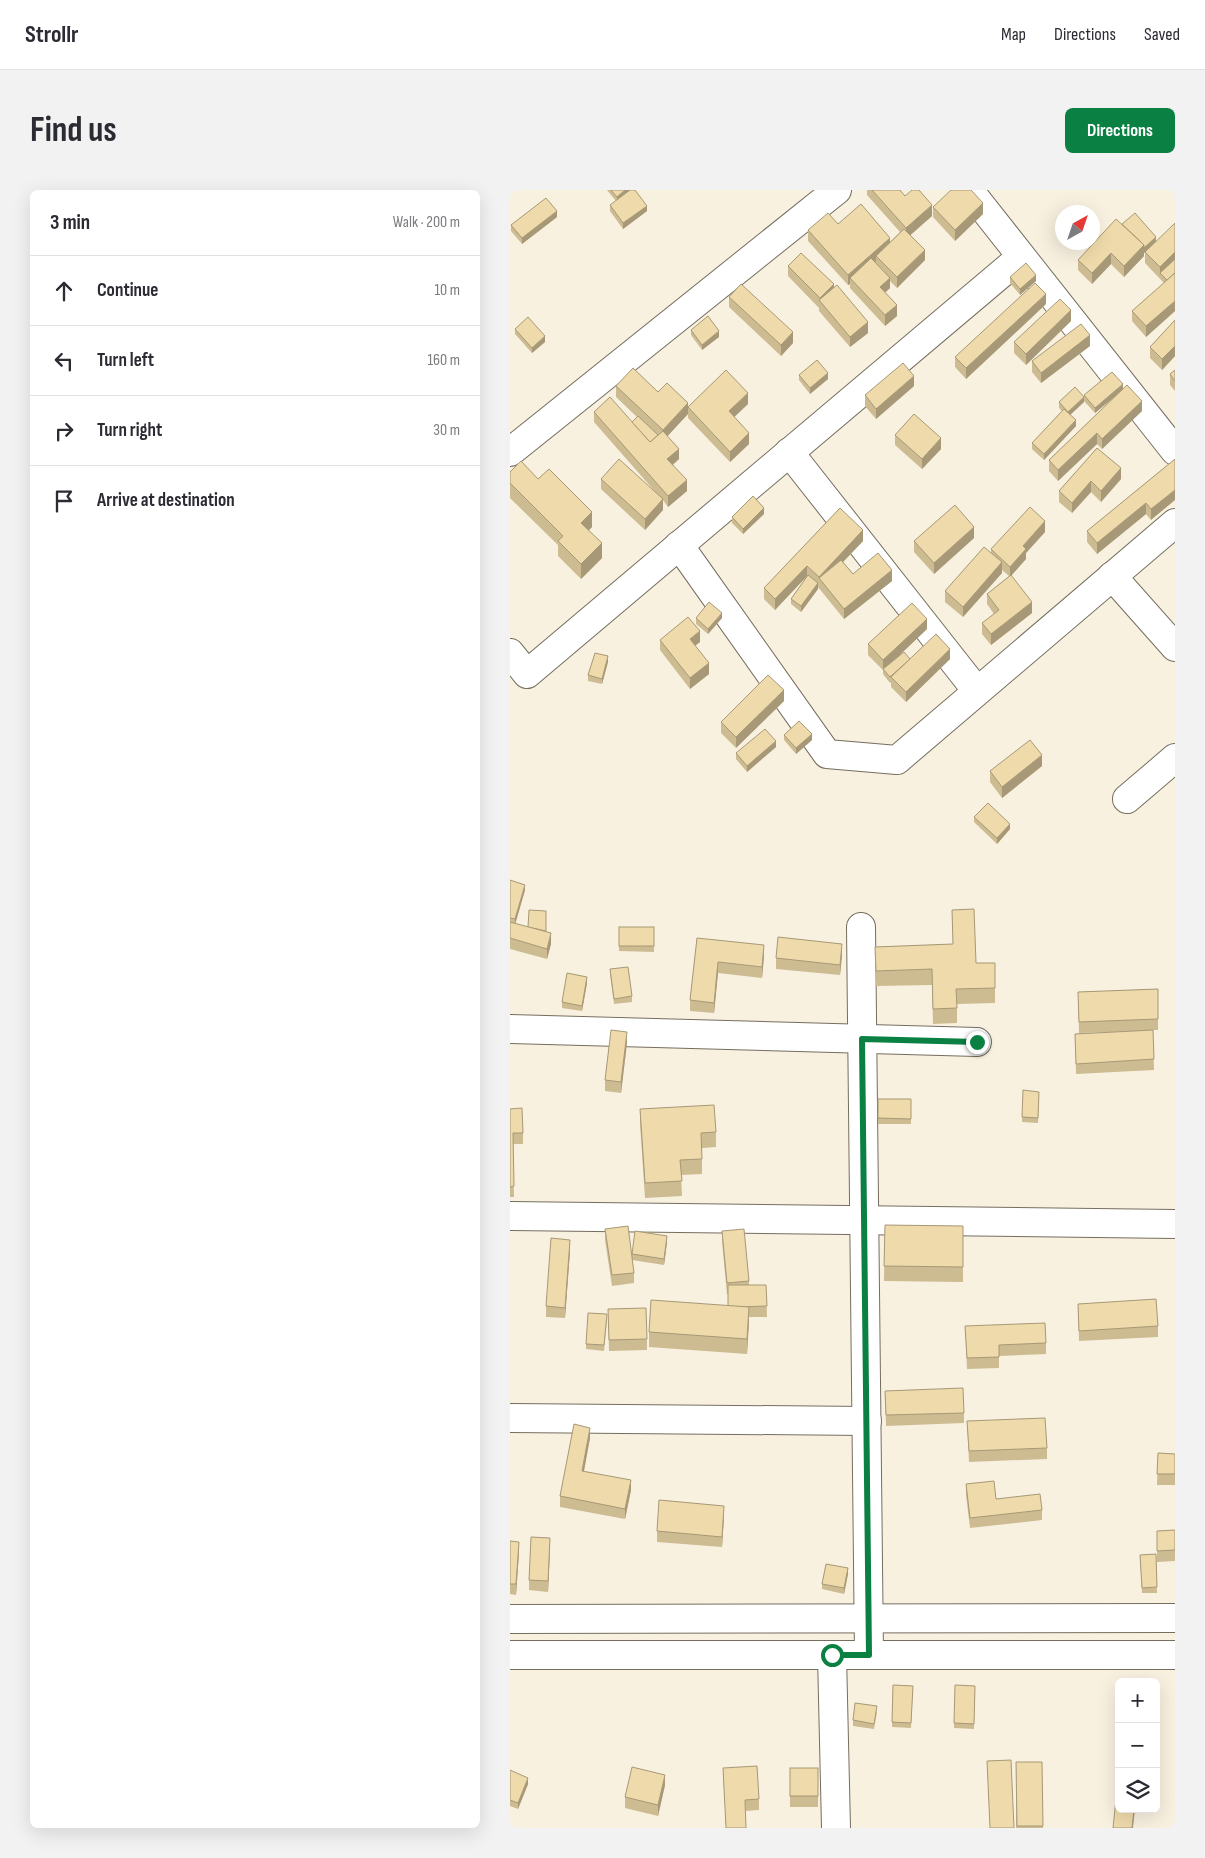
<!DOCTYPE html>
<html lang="en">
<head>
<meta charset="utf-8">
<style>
	:root { --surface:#fff; --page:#f2f2f3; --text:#2b2b33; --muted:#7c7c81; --line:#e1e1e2; --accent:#0b8043 }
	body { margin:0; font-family:"Sofia Sans Condensed",sans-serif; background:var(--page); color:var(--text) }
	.controls { position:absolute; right:15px; bottom:15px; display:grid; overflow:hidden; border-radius:8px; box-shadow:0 5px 20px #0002 }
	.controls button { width:45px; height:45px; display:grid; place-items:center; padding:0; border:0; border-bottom:1px solid var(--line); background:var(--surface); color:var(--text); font:25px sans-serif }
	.compass { position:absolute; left:545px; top:15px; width:45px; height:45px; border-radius:50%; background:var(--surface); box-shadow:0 5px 20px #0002; rotate:40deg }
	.stop { position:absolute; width:15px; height:15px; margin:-11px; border:4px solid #0b8043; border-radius:50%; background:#fff }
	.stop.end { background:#0b8043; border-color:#fff; box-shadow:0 1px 5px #0008 }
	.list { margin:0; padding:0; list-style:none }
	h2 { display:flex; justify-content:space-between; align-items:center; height:65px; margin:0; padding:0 20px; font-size:21px }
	h2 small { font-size:16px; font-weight:400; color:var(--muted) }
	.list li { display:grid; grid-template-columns:32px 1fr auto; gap:15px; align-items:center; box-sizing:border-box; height:70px; padding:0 20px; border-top:1px solid var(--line) }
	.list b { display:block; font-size:19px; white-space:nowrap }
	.list em { font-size:16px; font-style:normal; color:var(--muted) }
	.icon { flex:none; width:28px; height:28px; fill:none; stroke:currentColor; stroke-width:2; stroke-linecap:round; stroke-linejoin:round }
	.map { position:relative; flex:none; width:665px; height:1638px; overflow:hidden; border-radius:8px }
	header { display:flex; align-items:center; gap:30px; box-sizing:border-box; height:70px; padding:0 25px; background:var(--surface); border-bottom:1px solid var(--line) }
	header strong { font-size:24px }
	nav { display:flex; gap:28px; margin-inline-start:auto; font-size:18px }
	.intro { display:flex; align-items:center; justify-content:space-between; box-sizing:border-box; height:120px; padding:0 30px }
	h1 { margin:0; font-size:35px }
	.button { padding:12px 22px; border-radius:8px; background:var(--accent); color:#fff; font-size:18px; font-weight:700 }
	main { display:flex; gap:30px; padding:0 30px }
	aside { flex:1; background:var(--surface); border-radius:8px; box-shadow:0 5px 20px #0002 }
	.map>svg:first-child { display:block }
</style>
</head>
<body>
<header>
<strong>Strollr</strong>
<nav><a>Map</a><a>Directions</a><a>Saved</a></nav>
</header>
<div class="intro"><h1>Find us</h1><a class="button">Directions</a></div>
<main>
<aside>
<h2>3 min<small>Walk · 200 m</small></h2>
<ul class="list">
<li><svg class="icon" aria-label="ahead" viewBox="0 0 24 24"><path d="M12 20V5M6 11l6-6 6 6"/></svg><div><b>Continue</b></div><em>10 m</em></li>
<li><svg class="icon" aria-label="left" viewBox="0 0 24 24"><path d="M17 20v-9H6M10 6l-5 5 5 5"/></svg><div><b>Turn left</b></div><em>160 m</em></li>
<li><svg class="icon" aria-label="right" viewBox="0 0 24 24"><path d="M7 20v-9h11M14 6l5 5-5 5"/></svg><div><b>Turn right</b></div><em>30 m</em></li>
<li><svg class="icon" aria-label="arrive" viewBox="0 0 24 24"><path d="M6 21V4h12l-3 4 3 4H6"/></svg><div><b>Arrive at destination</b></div></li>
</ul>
</aside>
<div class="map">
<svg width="665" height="1638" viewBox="0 0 665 1638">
	<rect width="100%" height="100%" fill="#f8f1e0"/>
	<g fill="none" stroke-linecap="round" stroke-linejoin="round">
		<g stroke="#756e5f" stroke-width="30">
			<g id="minor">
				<polyline points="459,0 665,261"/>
				<polyline points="0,262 327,0"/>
				<polyline points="279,262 467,501"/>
				<polyline points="169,355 317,564 387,570 665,333"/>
				<polyline points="602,386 665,457"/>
				<polyline points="0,463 17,484 511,67"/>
				<polyline points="617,609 665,568"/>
				<polyline points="351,737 359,1465"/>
				<polyline points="0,839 467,852"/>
				<polyline points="0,1026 665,1034"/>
				<polyline points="0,1228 357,1231"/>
				<polyline points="0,1429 665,1428"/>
				<polyline points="0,1465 665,1465"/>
				<polyline points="322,1465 326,1638"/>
			</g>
		</g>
		<use href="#minor" stroke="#fff" stroke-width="28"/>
	</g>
	<g fill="#cdbb92">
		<polygon points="97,0 125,0 137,21 113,39 100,21 100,15 106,11"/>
		<polygon points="357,0 390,0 395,6 422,26 400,45 415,70 387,98 380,91 380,98 375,103 387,126 375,136 340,98 340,94 338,95 298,51 298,40 328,34 380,52 390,42 357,5"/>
		<polygon points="423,17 473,24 445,51 423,27"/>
		<polygon points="47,27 12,54 1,41 1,35"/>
		<polygon points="612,34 646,51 665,121 636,147 622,131 622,121 654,93 635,73 635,62 634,63 634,66 614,87 601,74 582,94 568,80 568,70"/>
		<polygon points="278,76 324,98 358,143 340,157 309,121 309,118 278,86"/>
		<polygon points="500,87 526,91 510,105 500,93"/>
		<polygon points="219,107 283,153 271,166 219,117"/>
		<polygon points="536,114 456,189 445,177 445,167"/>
		<polygon points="665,130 665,166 652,180 640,168 640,157"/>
		<polygon points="561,131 516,175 504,163 504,152"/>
		<polygon points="5,139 35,152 22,163 5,144"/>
		<polygon points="181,140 209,147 192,160 181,145"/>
		<polygon points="580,156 531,193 522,182 522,171"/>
		<polygon points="665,180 665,201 660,195 660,184"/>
		<polygon points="289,185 318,189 300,204 289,190"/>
		<polygon points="106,196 148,202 178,216 238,214 224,227 239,254 220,272 178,228 178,224 157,246 169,269 163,275 177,301 158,317 153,310 153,320 135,340 91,299 91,289 148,305 84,232 84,222 122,232 127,227 106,207"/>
		<polygon points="404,196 366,229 355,216 355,205"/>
		<polygon points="613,199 632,221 592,259 587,254 548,291 539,281 539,270 612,200 585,223 574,211 574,205"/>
		<polygon points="549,212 574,212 560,225 566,236 534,270 522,259 522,253 552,221 549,218"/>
		<polygon points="385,245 431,259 412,279 385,255"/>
		<polygon points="587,258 611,289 591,312 581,302 562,323 549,312 549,301"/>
		<polygon points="665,269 641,330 636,324 587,364 577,352 577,341"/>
		<polygon points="0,282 28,289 82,337 79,340 92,368 71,389 48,366 48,355 0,308"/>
		<polygon points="330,318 353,351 333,372 343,384 382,391 334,429 308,397 308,399 291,422 281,414 281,409 297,386 265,420 254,409 254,398"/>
		<polygon points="254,324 233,344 222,333 222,327"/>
		<polygon points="535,342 516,363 516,369 501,386 522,423 481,455 472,444 472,433 484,424 477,414 477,404 499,386 492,380 492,383 453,427 435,412 435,401 481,363 481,359"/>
		<polygon points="464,348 424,384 404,362 404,351"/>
		<polygon points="186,428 212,428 198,444 186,434"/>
		<polygon points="417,439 386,468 400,469 440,469 396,512 381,497 381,492 380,493 373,484 373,480 358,465 358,454"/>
		<polygon points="150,450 190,452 185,455 199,484 180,499 150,460"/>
		<polygon points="98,472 92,494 78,491 78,485"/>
		<polygon points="274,511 226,558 211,543 211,532"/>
		<polygon points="274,545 302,550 286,564 274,550"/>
		<polygon points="266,557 237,582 226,569 226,563"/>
		<polygon points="532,576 492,608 480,592 480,581"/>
		<polygon points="464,627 500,639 487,654 464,632"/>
		<polygon points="0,690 15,700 5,733 41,754 37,769 0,759"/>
		<polygon points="442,720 466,773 485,773 485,813 447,814 447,833 423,834 422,795 366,796 365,757 443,754"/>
		<polygon points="109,737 144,737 144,762 109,761"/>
		<polygon points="187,748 254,766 252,788 208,783 204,823 180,821 180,810"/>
		<polygon points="332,765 330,785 266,779 266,768"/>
		<polygon points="100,779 122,806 122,812 104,814 100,784"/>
		<polygon points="77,793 72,821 52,818 52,812"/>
		<polygon points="648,799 648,840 643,840 644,880 566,884 565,844 635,841 569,843 568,802"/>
		<polygon points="117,853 111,903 95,901 95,890"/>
		<polygon points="529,907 528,933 512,932 512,927"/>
		<rect x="368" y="909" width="33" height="25"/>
		<polygon points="0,919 13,943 13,954 3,954 4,1007 0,1007"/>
		<polygon points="130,919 206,942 206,957 192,958 192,984 171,985 172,1006 135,1008 130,934"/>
		<polygon points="375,1035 453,1036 453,1092 374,1091"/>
		<polygon points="95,1039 122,1068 122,1064 157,1052 154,1075 122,1070 124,1083 124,1093 102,1096 95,1050"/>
		<polygon points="212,1041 239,1091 239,1095 256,1095 257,1127 239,1127 237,1164 139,1157 139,1142 218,1116 218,1104 217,1104 212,1052"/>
		<polygon points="60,1061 55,1128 36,1127 36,1116"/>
		<polygon points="568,1114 648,1136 648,1147 569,1151"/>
		<polygon points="98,1119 137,1149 137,1160 99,1161"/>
		<polygon points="97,1130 94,1161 76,1159 76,1154"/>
		<polygon points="455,1136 536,1153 536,1164 489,1166 489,1178 457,1179"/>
		<polygon points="375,1201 454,1223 454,1233 376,1236"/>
		<polygon points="457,1231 537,1258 537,1269 459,1272"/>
		<polygon points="80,1248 74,1281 121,1300 115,1329 50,1317 50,1306"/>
		<polygon points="648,1263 665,1264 665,1295 647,1295"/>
		<polygon points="456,1294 486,1309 532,1320 532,1330 460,1338 456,1305"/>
		<polygon points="214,1326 212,1357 147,1352 147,1341"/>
		<polygon points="665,1340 665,1371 647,1372 647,1341"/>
		<polygon points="0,1351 9,1362 6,1405 0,1404"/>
		<polygon points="40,1359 38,1402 19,1400 19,1390"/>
		<polygon points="646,1364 647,1403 632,1403 630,1365"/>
		<polygon points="338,1384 334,1404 312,1399 312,1394"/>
		<polygon points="383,1495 403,1496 401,1538 382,1537"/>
		<polygon points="465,1496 464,1539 444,1538 444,1533"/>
		<polygon points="367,1522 364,1539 343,1536 343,1530"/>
		<polygon points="477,1571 504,1638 480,1638"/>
		<polygon points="506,1572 532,1572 533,1638 506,1638"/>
		<polygon points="213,1578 249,1609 249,1620 235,1621 236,1638 216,1638"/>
		<rect x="280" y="1578" width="28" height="39"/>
		<polygon points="0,1580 18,1594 8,1619 0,1616"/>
		<polygon points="155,1595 148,1626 115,1618 115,1607"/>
	</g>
	<g fill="#a79977">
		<polygon points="115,0 120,0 107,12 107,7"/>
		<polygon points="473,13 473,24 445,51 445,40"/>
		<polygon points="422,15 422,26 396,49 396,38"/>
		<polygon points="137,16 137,21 113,39 113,33"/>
		<polygon points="47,21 47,27 12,54 12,48"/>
		<polygon points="646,47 646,52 634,63 634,66 614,87 614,76 634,55"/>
		<polygon points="380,48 380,58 366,66 366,71 343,91 340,88 340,94 338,95 338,85"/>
		<polygon points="415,60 415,70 387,98 387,87"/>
		<polygon points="665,62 665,73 650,83 650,88 650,77"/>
		<polygon points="601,63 601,74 582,94 582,83"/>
		<polygon points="526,85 526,91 510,105 510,99"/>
		<polygon points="380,88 380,98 370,107 370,97"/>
		<polygon points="324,94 324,105 310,111 310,108"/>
		<polygon points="536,104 536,114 456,189 456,178"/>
		<polygon points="665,111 665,121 636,147 636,136"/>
		<polygon points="387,115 387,126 375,136 375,125"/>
		<polygon points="561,120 561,131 516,175 516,164"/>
		<polygon points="358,132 358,143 340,157 340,147"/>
		<polygon points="209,141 209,147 192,160 192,155"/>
		<polygon points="283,142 283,153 271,166 271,155"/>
		<polygon points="580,145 580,156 531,193 531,183"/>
		<polygon points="35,146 35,152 22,163 22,158"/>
		<polygon points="665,156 665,166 652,180 652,169"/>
		<polygon points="318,183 318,189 300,204 300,198"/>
		<polygon points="404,186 404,196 366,229 366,219"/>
		<polygon points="613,194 613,200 585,223 585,218"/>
		<polygon points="238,203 238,214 219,232 219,221"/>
		<polygon points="574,207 574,212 558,227 558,222"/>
		<polygon points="632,211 632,221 592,259 592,249"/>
		<polygon points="178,213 178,224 153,251 153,240"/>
		<polygon points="566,230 566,236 534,270 534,264"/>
		<polygon points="239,243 239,254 220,272 220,262"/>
		<polygon points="587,243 587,254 548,291 548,280"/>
		<polygon points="431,248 431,259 412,279 412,269"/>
		<polygon points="169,259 169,269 157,279 157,269"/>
		<polygon points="611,278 611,289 591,312 591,301"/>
		<polygon points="177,290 177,301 158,317 158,306"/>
		<polygon points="581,291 581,302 562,323 562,313"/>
		<polygon points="665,300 665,310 641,330 641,319"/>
		<polygon points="153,309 153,320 135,340 135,329"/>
		<polygon points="636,313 636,324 587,364 587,353"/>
		<polygon points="254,318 254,324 233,344 233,339"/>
		<polygon points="82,322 82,337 71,348 71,333"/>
		<polygon points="535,331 535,342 516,363 516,369 500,387 500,377 513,356"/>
		<polygon points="464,337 464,348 424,384 424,373"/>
		<polygon points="353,340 353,351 313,393 309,388 309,397 309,387"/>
		<polygon points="92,353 92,368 71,389 71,374"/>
		<polygon points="492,372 492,383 453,427 453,417"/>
		<polygon points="297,376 297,386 265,420 265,409"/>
		<polygon points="382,380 382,391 334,429 334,419"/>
		<polygon points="308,393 308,399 291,422 291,416"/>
		<polygon points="522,412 522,423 481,455 481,444"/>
		<polygon points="212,423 212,428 198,444 198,439"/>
		<polygon points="417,429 417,439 374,480 373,479 373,481 373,470"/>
		<polygon points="190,441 190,452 180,460 180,449"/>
		<polygon points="440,459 440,469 396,512 396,502"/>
		<polygon points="98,466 98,472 92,494 92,489"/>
		<polygon points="199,473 199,484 180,499 180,488"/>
		<polygon points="274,500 274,511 226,558 226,547"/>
		<polygon points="302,544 302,550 286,564 286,558"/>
		<polygon points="266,551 266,557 237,582 237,576"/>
		<polygon points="532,565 532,576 492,608 492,597"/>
		<polygon points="500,634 500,639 487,654 487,648"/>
		<polygon points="15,695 15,700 5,735 5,729"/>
		<polygon points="41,743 41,754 37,769 37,759"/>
		<polygon points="332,754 332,765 330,785 330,775"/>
		<polygon points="254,755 254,766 252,788 252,777"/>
		<polygon points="208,772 208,783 204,823 204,813"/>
		<polygon points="77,787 77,793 72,821 72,816"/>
		<polygon points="117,842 117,853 111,903 111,892"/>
		<polygon points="157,1046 157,1052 154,1075 154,1069"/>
		<polygon points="60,1050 60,1061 55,1128 55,1118"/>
		<polygon points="239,1117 239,1132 237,1164 237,1149"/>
		<polygon points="80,1238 80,1248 72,1291 72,1281"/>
		<polygon points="121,1290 121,1300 115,1329 115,1319"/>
		<polygon points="214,1316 214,1326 212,1357 212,1347"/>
		<polygon points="40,1348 40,1359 38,1402 38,1391"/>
		<polygon points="9,1352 9,1362 6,1405 6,1394"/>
		<polygon points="338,1378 338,1384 334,1404 334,1398"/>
		<polygon points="155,1585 155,1595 148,1626 148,1615"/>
		<polygon points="18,1588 18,1594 8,1619 8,1613"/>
		<polygon points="624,1619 625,1619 623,1638 622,1638"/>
	</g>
	<g fill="#eedaaa" stroke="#a79977">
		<polygon points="101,0 115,0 107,7"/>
		<polygon points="120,0 125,0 137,16 113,33 100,15"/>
		<polygon points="362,0 390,0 395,6 402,0 409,0 422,15 396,38"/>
		<polygon points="441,0 461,0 473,13 445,40 423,17"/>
		<polygon points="36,8 47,21 12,48 1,35"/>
		<polygon points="351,14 380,48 338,85 298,40 318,23 328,34"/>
		<polygon points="625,23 646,47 634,58 634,55 612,34"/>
		<polygon points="606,29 634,55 614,76 601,63 582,83 568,70"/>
		<polygon points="665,33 665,62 650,77 635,62"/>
		<polygon points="394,39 415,60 387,87 366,66"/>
		<polygon points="291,63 324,94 310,108 278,76"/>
		<polygon points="361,68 380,88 370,97 387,115 375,125 340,88"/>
		<polygon points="665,69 665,83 657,90 650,83"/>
		<polygon points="516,73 526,85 510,99 500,87"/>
		<polygon points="665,83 665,111 636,136 622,121"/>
		<polygon points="525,93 536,104 456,178 445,167"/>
		<polygon points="231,94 283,142 271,155 219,107"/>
		<polygon points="327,95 358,132 340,147 309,110"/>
		<polygon points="550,109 561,120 516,164 504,152"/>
		<polygon points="198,126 209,141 192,155 181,140"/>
		<polygon points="18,127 35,146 22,158 5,139"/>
		<polygon points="665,130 665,156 652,169 640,157"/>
		<polygon points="571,134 580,145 531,183 522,171"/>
		<polygon points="307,170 318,183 300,198 289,185"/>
		<polygon points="393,173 404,186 366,219 355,205"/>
		<polygon points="123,178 148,202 157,193 178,213 153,240 106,196"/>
		<polygon points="216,180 238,203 219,221 239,243 220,262 178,217"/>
		<polygon points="665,180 665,191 660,184"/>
		<polygon points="602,182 613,194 585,218 574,205"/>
		<polygon points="617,195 632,211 592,249 587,243 548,280 539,270"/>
		<polygon points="565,197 574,207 558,222 549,212"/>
		<polygon points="100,207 140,252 153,241 169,259 157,269 177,290 158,306 84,222"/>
		<polygon points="554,219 566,230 534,264 522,253"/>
		<polygon points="404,224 431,248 412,269 385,245"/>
		<polygon points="128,226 148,245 140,252 122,232"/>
		<polygon points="587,258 611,278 591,301 581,291 562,313 549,301"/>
		<polygon points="109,269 153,309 135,329 91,289"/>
		<polygon points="665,269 665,300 641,319 636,313 587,353 577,341"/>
		<polygon points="11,271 28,289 39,279 82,322 71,333 92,353 71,374 48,351 53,346 0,293 0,282"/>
		<polygon points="243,306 254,318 233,339 222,327"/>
		<polygon points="445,315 464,337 424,373 404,351"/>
		<polygon points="520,317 535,331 513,356 516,359 500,377 481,359"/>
		<polygon points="330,318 353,340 309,387 297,376 265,409 254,398"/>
		<polygon points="474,357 492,372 453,417 435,401"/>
		<polygon points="368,363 382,380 334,419 309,388 331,370 343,384"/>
		<polygon points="298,385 308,393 291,416 281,409"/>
		<polygon points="501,385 522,412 481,444 472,433 489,420 477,404"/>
		<polygon points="199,412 212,423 198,439 186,428"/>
		<polygon points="402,413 417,429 373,470 358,454"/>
		<polygon points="178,427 190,441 180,449 199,473 180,488 150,450"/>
		<polygon points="426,444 440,459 396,502 381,487"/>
		<polygon points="394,462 400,469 380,487 373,479"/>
		<polygon points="85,463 98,466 92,489 78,485"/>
		<polygon points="258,485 274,500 226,547 211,532"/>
		<polygon points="289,531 302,544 286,558 274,545"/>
		<polygon points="255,539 266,551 237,576 226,563"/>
		<polygon points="520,550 532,565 492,597 480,581"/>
		<polygon points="478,613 500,634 487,648 464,627"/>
		<polygon points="0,690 15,695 5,729 0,728"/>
		<polygon points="464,719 466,773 485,773 485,798 446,799 447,818 423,819 422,779 366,781 365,757 443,754 442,720"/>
		<polygon points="19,720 36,721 36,741 18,737"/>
		<polygon points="0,732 41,743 37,759 0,748"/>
		<rect x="109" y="737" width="35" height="19"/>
		<polygon points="268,747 332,754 330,775 266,768"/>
		<polygon points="187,748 254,755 252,777 208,772 204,813 180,810"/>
		<polygon points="118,777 122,806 104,809 100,779"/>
		<polygon points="57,783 77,787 72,816 52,812"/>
		<polygon points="648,799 648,829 569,832 568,802"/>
		<polygon points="101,840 117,842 111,892 95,890"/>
		<polygon points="643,840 644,869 566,874 565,844"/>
		<polygon points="513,900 529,902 528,928 512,927"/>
		<polygon points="368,909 401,909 401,929 368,928"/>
		<polygon points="204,915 206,942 191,943 192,969 170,970 172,991 135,993 130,919"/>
		<polygon points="12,918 13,943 3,943 4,996 0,997 0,919"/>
		<polygon points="375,1035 453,1036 453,1077 374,1076"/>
		<polygon points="118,1036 124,1083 102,1085 95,1039"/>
		<polygon points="234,1039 239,1091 217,1093 212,1041"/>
		<polygon points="125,1041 157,1046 154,1069 122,1064"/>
		<polygon points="41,1048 60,1050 55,1118 36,1116"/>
		<polygon points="218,1095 256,1095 257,1116 230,1117 218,1116"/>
		<polygon points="646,1109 648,1136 569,1141 568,1114"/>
		<polygon points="141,1110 239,1117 237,1149 139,1142"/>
		<polygon points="136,1118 137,1149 99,1150 98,1119"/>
		<polygon points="78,1123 97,1124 94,1155 76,1154"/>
		<polygon points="535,1133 536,1153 489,1155 489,1167 457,1168 455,1136"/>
		<polygon points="453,1198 454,1223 376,1225 375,1201"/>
		<polygon points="535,1228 537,1258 459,1261 457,1231"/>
		<polygon points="64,1234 80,1238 72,1281 121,1290 115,1319 50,1306"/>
		<polygon points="648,1263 665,1264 665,1284 647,1284"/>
		<polygon points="484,1291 486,1309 530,1304 532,1320 460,1328 456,1294"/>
		<polygon points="149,1310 214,1316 212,1347 147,1341"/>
		<polygon points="665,1340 665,1360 647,1361 647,1341"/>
		<polygon points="21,1347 40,1348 38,1391 19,1390"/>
		<polygon points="0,1351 9,1352 6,1394 0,1394"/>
		<polygon points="646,1364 647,1397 632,1398 630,1365"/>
		<polygon points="316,1374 338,1378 334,1398 312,1394"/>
		<polygon points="383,1495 403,1496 401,1533 382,1532"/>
		<polygon points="445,1495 465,1496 464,1534 444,1533"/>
		<polygon points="345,1513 367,1516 364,1534 343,1530"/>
		<polygon points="501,1570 504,1638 480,1638 477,1571"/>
		<polygon points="506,1572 532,1572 533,1636 507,1636"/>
		<polygon points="247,1576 249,1609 235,1610 236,1638 216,1638 213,1578"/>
		<polygon points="122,1577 155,1585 148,1615 115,1607"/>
		<rect x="280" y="1578" width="28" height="28"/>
		<polygon points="0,1580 18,1588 8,1613 0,1610"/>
		<polygon points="607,1599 609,1599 609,1619 624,1619 622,1638 603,1638"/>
	</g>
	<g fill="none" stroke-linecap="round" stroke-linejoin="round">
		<polyline stroke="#0b8043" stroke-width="6" points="322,1465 359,1465 352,849 467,852"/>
	</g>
</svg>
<div class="controls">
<button>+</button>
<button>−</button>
<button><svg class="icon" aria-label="layers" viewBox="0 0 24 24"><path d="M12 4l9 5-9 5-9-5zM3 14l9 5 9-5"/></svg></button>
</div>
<svg class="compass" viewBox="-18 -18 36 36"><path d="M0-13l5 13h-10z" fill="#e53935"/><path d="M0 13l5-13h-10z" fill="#7c7c81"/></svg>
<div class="stop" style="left:322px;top:1465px"></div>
<div class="stop end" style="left:467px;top:852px"></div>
</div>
</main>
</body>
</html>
